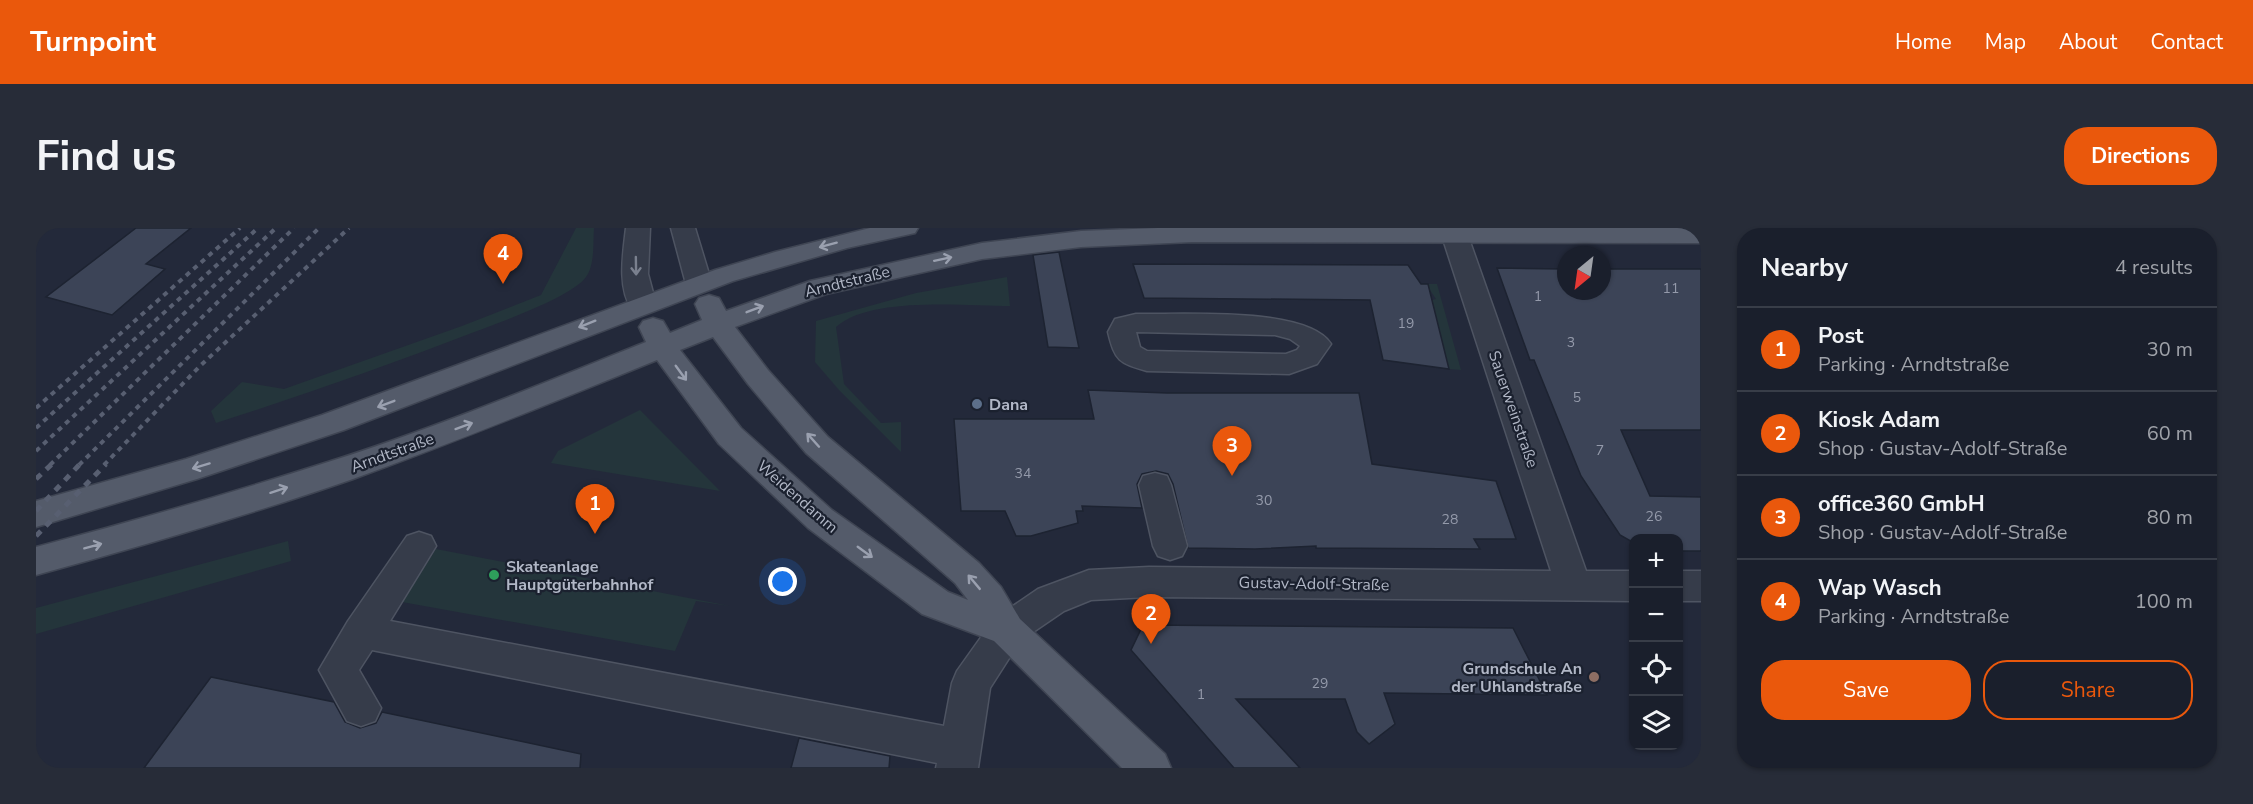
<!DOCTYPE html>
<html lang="en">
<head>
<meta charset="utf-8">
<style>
	:root { --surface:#1a1f2c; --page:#272c38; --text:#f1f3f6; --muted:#9fa2a9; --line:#383d48; --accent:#ea580c }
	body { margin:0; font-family:"Nunito Sans",sans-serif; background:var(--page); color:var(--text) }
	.controls { position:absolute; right:18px; bottom:18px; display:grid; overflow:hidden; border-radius:12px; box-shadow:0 2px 4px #0004 }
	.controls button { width:54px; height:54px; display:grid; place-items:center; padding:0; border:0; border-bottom:2px solid var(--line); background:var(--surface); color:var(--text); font:30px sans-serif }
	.compass { position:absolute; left:1521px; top:18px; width:54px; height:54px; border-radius:50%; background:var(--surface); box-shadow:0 2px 4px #0004; rotate:209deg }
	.you { position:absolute; left:747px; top:354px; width:21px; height:21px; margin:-15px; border:4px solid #fff; border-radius:50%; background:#1a73e8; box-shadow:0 0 0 9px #1a73e833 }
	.badge { display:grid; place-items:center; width:39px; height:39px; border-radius:50%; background:var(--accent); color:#fff; font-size:20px; font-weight:700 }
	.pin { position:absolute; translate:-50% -50px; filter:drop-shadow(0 2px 3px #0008) }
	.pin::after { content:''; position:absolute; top:32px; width:21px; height:18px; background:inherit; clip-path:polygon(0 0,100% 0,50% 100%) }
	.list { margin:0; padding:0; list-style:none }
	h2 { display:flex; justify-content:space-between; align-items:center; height:78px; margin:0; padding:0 24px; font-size:26px }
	h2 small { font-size:20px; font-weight:400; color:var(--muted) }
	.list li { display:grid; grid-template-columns:39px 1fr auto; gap:18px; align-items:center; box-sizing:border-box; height:84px; padding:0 24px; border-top:2px solid var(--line) }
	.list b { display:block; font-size:22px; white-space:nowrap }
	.list p { margin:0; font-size:20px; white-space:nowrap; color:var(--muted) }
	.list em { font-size:20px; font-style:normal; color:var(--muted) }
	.actions { display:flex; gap:12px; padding:18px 24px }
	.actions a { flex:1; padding:14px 0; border:2px solid var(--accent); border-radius:24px; text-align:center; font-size:21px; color:var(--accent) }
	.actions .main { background:var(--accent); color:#fff }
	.icon { flex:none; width:33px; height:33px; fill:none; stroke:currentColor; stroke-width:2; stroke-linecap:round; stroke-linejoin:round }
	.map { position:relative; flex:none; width:1665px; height:540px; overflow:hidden; border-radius:24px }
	header { display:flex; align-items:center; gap:36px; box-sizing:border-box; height:84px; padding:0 30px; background:var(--accent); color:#fff }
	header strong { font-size:28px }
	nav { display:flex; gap:33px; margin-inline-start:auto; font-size:21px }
	.intro { display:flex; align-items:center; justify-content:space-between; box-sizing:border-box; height:144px; padding:0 36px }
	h1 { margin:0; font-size:42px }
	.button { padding:15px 27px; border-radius:24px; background:var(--accent); color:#fff; font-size:21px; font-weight:700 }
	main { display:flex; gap:36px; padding:0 36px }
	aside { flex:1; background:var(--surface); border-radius:24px; box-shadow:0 2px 4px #0004 }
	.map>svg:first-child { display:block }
</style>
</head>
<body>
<header>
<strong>Turnpoint</strong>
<nav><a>Home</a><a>Map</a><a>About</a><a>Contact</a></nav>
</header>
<div class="intro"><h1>Find us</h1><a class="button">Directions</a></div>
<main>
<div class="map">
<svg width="1665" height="540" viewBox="0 0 1665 540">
	<rect width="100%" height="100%" fill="#23293a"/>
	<g fill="#24353b">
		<path d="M 540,0 L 558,0 C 557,14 559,37 550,49 C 537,68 465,94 441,103 C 355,136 268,167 180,195 L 175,183 L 206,154 L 248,161 L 426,98 L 505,67 Z"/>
		<path d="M 971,49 L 974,78 C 929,78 834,68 800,99 L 808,156 L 845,195 L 865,194 L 865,224 L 803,162 L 779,134 L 780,93 L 880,65 Z"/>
		<polygon points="1390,56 1401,56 1425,142 1413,141 1396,72 1400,71"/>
		<polygon points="604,182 684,263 515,235 522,223"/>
		<polygon points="252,313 255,333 0,406 0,380"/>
		<polygon points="400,321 694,378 660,373 639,423 366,374"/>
	</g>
	<g fill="#3c4457" stroke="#1d2331" stroke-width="1.5">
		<polygon points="100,0 155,0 110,36 129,41 76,87 10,69"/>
		<polygon points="1023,24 1043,120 1012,119 997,27"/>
		<polygon points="1097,36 1372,37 1385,56 1392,56 1413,141 1347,132 1334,72 1108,70"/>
		<polygon points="1461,40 1530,41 1530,63 1566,63 1566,41 1665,41 1665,202 1585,202 1614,268 1665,269 1665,323 1642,323 1642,310 1598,310 1598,315 1584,307 1545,248 1498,132 1494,132"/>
		<polygon points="1052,162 1131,165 1323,165 1336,236 1460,253 1480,311 1438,311 1444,321 1280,320 1280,318 1219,321 1152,320 1137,256 1132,246 1120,243 1106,246 1101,256 1106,280 1046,278 1047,283 1040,283 1042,295 995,308 980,308 969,283 925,283 918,191 1058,191"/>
		<polygon points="1107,397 1477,400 1511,467 1348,465 1359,496 1333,516 1321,504 1309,471 1200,471 1264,540 1198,540 1095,422"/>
		<polygon points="175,449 298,474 309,494 324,500 340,495 346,484 545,526 544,540 108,540"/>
		<polygon points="763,510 854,528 853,540 755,540"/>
	</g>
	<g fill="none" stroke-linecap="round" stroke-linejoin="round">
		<g stroke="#4e5462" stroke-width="3">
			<g id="minor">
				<path d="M 590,0 L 614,0 L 612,46 L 620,76 L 616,82 L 606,85 L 596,82 C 581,59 587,26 590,0 Z"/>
				<polygon points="635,0 659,0 676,56 672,62 663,64 654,62 650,56"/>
				<polygon points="1409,0 1427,0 1431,5 1550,343 1598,343 1598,373 1113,369 1055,372 1028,383 984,413 954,460 942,540 900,540 901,535 336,422 323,442 345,480 339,493 325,498 311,493 283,442 312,393 371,308 383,304 395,308 400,318 354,393 908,498 916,455 921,443 958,391 1002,361 1053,342 1113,339 1515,343 1405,5"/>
				<path d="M 1100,86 C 1143,87 1271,78 1295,116 L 1281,136 L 1253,146 L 1111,143 C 1083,135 1079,133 1072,104 L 1079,91 ZM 1100,104 L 1239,107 L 1254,111 L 1264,118 L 1261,122 L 1250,126 L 1111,123 L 1104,119 Z"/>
				<polygon points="1119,245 1131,248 1135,257 1151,318 1146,328 1134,332 1122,328 1117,318 1103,257 1107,248"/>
				<rect x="1642" y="343" width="23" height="30"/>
			</g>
		</g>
		<g stroke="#3f4553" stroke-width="3">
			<g id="major">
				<polygon points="834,0 882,0 879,5 811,20 697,53 308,202 161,251 0,299 0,273 150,231 286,187 679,42 739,24"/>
				<path d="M 1122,0 L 1665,0 L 1665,15 L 1156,14 L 1045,19 L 946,31 L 790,66 L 699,99 L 732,142 L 792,209 L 943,335 L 965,359 L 984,391 L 1129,526 L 1135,540 L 1086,540 L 958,413 L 886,386 L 772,300 L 683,216 L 621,132 C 520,173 419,214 317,251 C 213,287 106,318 0,347 L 0,319 C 98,293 195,265 292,234 C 400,200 505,156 610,114 L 603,99 L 607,93 L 617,90 L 627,93 L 634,105 L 666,92 L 659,76 L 663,70 L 673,67 L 683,70 L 690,83 L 774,53 L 946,15 L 1045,3 ZM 677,109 L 712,156 L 770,225 L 919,355 L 932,372 L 912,364 L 796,282 L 705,200 L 644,122 Z"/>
			</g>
		</g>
		<use href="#minor" fill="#363c4a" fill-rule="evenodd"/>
		<use href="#major" fill="#545b6a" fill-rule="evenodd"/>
		<g stroke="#585f71" stroke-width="4" stroke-dasharray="5 5" stroke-linecap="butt">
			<polyline points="0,180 204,0"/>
			<polyline points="0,200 222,0"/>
			<polyline points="0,223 240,0"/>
			<polyline points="14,237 258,0"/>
			<polyline points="43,237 283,0"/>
			<polyline points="68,237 164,138 313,0"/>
		</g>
		<g stroke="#585f71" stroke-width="5" stroke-dasharray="7 7" stroke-linecap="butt">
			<polyline points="0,251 16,236"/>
			<polyline points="0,283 44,236"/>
			<polyline points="0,308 70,236"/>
		</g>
	</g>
	<defs><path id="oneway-shaft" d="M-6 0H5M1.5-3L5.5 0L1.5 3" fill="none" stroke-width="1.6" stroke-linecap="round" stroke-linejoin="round" transform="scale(1.5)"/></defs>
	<g stroke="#9aa0af">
		<use href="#oneway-shaft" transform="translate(792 17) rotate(165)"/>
		<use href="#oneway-shaft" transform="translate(907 31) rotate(-12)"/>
		<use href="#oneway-shaft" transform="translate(719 81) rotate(-21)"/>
		<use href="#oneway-shaft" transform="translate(551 96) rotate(158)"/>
		<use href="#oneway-shaft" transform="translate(645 145) rotate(54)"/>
		<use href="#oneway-shaft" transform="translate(350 176) rotate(159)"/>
		<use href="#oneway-shaft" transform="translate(428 198) rotate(-20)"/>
		<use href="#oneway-shaft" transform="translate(777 212) rotate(-132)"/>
		<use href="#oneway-shaft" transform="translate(165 238) rotate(163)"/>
		<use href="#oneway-shaft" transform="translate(243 262) rotate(-18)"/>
		<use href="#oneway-shaft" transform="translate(57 318) rotate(-15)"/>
		<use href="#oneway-shaft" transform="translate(829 324) rotate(36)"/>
		<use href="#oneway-shaft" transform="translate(938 354) rotate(-130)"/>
	</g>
	<use stroke="#7a808e" href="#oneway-shaft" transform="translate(600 38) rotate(89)"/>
	<circle fill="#5c6f8a" stroke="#1b212f" stroke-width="2" cx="941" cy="176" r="6"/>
	<circle fill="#2e9e5b" stroke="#1b212f" stroke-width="2" cx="458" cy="347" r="6"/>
	<circle fill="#8d6e63" stroke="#1b212f" stroke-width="2" cx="1558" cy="449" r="6"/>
	<g text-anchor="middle" stroke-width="4.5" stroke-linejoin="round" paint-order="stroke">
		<g font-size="14" fill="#949aaa">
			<text x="1635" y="65">11</text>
			<text x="1502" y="73">1</text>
			<text x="1370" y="100">19</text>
			<text x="1535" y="119">3</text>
			<text x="1541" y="174">5</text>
			<text x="1564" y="227">7</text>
			<text x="987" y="250">34</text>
			<text x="1228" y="277">30</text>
			<text x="1618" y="293">26</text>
			<text x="1414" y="296">28</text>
			<text x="1284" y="460">29</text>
			<text x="1165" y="471">1</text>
		</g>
		<g font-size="16" fill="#b1b7c6" stroke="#1b212f">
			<text transform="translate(811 53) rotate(-14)" y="6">Arndtstraße</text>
			<text transform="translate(1478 181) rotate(71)" y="6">Sauerweinstraße</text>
			<text transform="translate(356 224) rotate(-20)" y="6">Arndtstraße</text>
			<text transform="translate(762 268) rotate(41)" y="6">Weidendamm</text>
			<text transform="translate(1278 355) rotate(1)" y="6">Gustav-Adolf-Straße</text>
		</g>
		<g font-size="16" font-weight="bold" fill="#b1b7c6" stroke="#1b212f" text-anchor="start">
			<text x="953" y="182">Dana</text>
			<text x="470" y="344">Skateanlage<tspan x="470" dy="18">Hauptgüterbahnhof</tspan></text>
			<text x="1546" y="446" text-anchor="end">Grundschule An<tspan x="1546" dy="18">der Uhlandstraße</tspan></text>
		</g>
	</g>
</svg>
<div class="controls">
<button>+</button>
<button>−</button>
<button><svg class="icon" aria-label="locate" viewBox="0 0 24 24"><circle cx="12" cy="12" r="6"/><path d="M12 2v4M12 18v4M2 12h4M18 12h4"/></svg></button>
<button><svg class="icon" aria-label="layers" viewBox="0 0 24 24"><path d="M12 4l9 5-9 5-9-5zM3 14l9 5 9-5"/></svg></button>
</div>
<svg class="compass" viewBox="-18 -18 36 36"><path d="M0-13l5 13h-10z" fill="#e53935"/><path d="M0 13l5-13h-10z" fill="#9fa2a9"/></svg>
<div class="you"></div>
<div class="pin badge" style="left:559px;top:306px">1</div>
<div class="pin badge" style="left:1115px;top:416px">2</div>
<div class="pin badge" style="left:1196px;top:248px">3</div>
<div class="pin badge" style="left:467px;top:56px">4</div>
</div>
<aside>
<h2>Nearby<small>4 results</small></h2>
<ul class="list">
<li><span class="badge">1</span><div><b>Post</b><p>Parking · Arndtstraße</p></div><em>30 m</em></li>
<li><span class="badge">2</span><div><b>Kiosk Adam</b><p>Shop · Gustav-Adolf-Straße</p></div><em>60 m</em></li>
<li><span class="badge">3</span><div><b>office360 GmbH</b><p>Shop · Gustav-Adolf-Straße</p></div><em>80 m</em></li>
<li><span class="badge">4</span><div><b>Wap Wasch</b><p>Parking · Arndtstraße</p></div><em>100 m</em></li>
</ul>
<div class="actions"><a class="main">Save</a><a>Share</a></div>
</aside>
</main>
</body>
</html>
